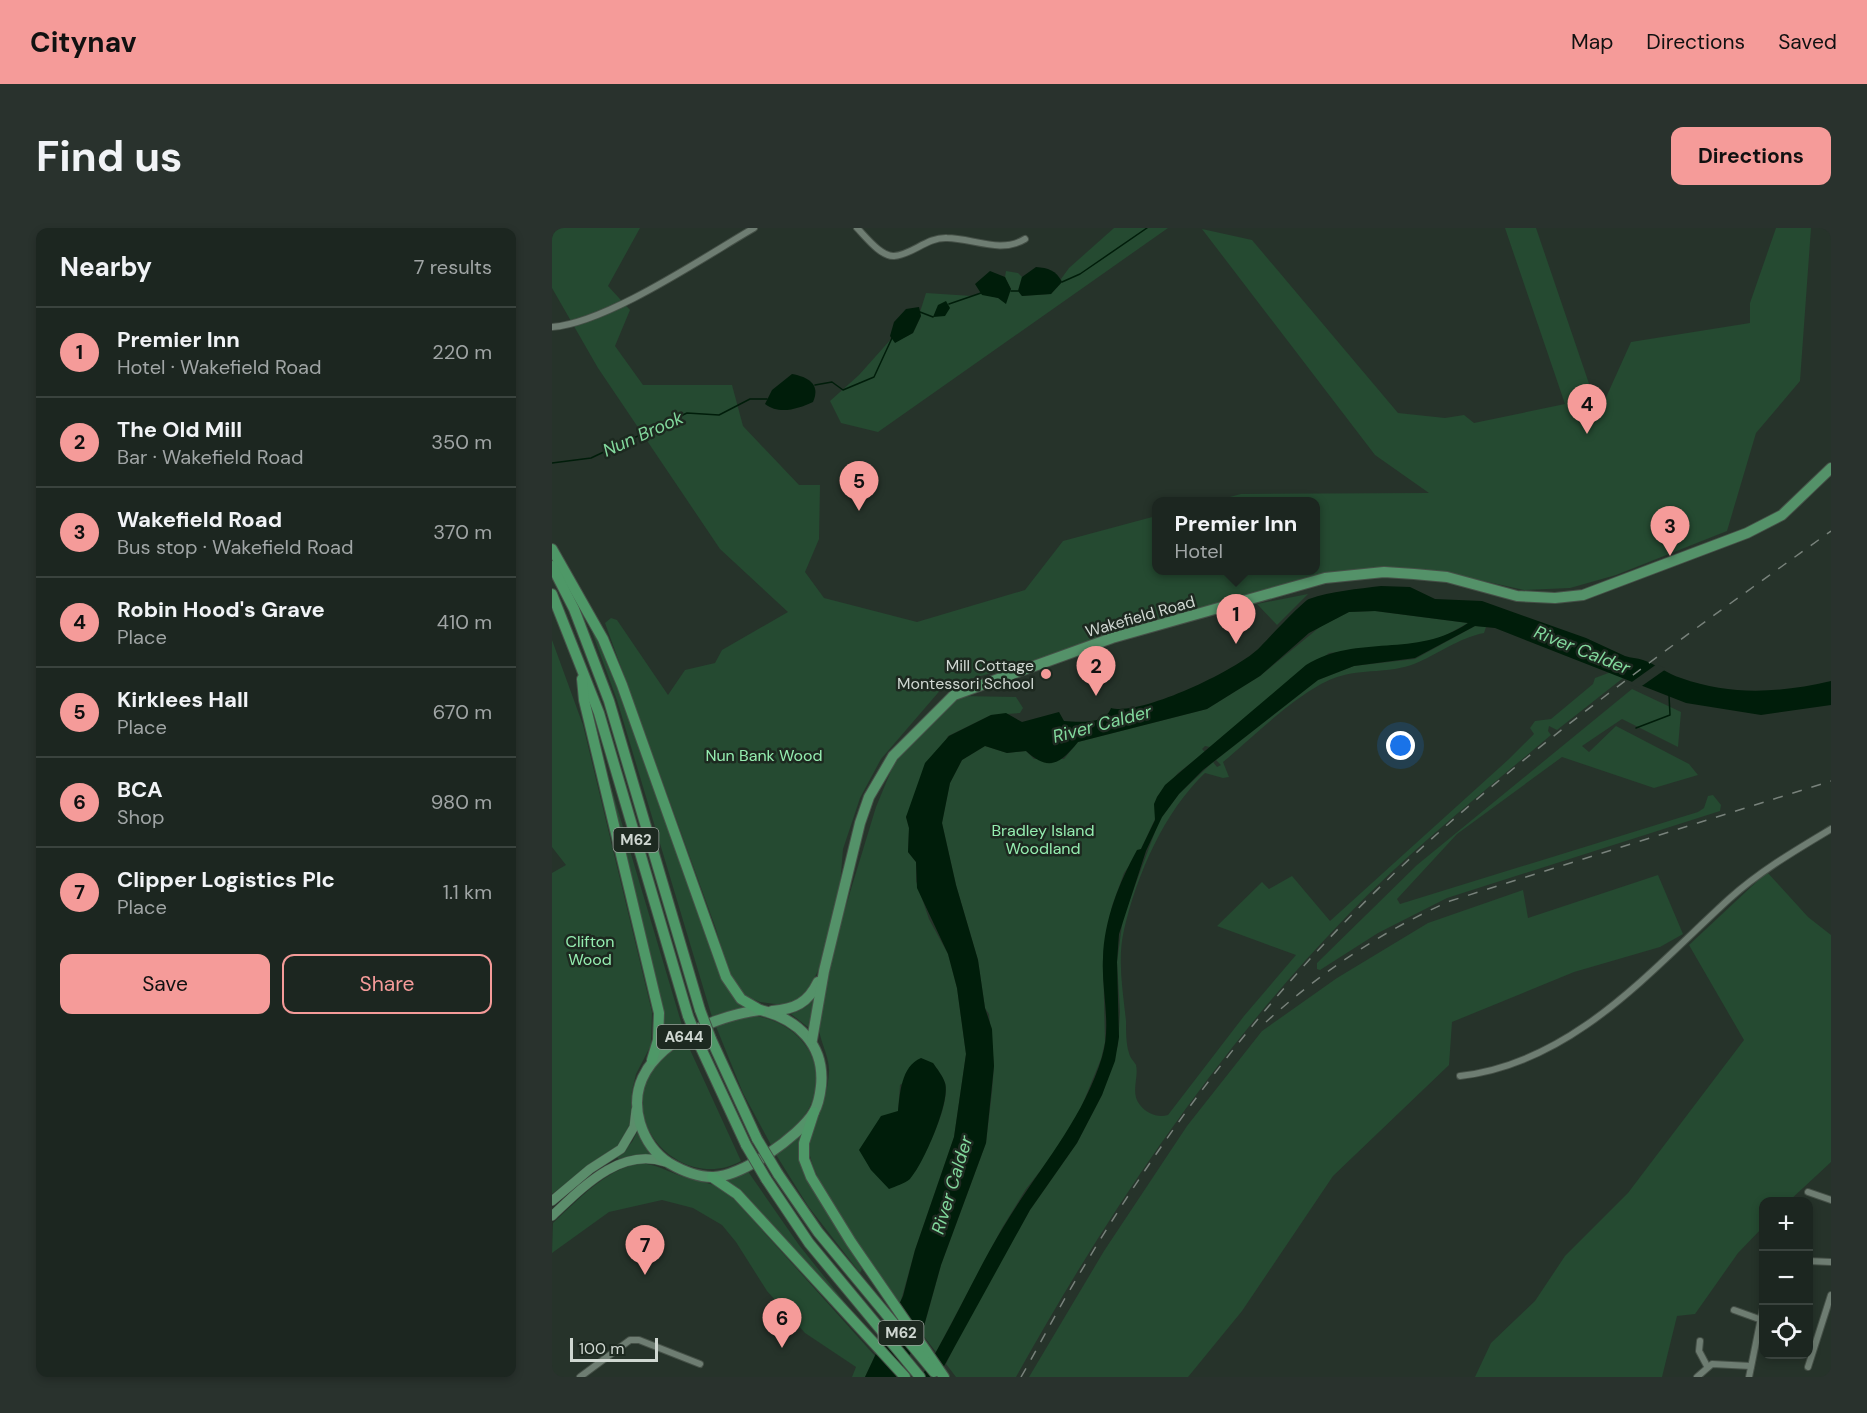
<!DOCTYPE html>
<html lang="en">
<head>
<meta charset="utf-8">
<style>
	:root { --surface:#1c2620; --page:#29322d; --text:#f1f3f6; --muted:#a0a5a5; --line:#3a433e; --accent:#f59b99 }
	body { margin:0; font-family:"DM Sans",sans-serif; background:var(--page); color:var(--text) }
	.controls { position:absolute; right:18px; bottom:18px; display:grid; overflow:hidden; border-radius:12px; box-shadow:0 3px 9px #0003 }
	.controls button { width:54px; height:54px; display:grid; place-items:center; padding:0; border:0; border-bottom:2px solid var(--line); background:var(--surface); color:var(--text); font:30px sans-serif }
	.scale { position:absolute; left:18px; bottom:15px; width:88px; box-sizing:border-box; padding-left:6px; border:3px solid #cfd7d1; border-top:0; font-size:16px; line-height:21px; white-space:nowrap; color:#cfd7d1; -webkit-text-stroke:4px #1d2920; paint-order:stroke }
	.you { position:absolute; left:849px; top:518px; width:21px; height:21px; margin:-15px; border:4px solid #fff; border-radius:50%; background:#1a73e8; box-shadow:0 0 0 9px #1a73e833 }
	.badge { display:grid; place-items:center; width:39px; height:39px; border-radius:50%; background:var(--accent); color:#111; font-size:20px; font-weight:700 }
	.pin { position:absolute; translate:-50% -50px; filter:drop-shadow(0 2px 3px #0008) }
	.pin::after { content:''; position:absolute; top:32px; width:21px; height:18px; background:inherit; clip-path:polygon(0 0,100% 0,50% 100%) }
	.popup { position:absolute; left:600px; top:269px; width:168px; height:78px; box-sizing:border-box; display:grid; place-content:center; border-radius:12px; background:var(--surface); filter:drop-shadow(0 2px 4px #0005); font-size:20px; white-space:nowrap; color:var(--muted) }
	.popup b { font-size:22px; color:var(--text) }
	.popup::after { content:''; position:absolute; left:50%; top:100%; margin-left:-12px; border:12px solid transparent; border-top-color:var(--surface) }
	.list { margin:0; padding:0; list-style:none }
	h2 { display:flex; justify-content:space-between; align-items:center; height:78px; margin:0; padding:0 24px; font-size:26px }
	h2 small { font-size:20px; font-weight:400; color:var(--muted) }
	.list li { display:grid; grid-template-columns:39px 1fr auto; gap:18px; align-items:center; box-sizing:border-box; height:90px; padding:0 24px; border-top:2px solid var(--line) }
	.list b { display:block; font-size:22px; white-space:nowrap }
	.list p { margin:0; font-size:20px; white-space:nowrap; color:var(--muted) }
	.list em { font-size:20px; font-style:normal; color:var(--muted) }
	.actions { display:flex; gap:12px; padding:18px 24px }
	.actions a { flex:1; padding:14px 0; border:2px solid var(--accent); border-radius:12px; text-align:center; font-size:21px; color:var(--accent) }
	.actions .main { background:var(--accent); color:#111 }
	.icon { flex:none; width:33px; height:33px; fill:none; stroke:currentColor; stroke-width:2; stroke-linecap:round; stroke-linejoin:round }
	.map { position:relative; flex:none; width:1279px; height:1149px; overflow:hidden; border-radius:12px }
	header { display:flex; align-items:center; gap:36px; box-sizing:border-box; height:84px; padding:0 30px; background:var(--accent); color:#111 }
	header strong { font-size:28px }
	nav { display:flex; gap:33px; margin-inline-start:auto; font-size:21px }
	.intro { display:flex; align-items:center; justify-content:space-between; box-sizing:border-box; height:144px; padding:0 36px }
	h1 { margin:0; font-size:42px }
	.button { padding:15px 27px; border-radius:12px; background:var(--accent); color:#111; font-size:21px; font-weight:700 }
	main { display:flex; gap:36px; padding:0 36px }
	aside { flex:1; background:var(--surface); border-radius:12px; box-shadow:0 3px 9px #0003 }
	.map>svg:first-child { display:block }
</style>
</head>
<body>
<header>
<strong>Citynav</strong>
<nav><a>Map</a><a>Directions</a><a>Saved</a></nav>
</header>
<div class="intro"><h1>Find us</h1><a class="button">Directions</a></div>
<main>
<aside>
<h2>Nearby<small>7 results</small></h2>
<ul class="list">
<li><span class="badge">1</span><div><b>Premier Inn</b><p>Hotel · Wakefield Road</p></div><em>220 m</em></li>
<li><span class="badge">2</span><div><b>The Old Mill</b><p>Bar · Wakefield Road</p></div><em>350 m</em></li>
<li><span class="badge">3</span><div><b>Wakefield Road</b><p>Bus stop · Wakefield Road</p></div><em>370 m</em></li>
<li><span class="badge">4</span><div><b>Robin Hood's Grave</b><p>Place</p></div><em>410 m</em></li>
<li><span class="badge">5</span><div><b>Kirklees Hall</b><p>Place</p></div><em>670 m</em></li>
<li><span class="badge">6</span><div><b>BCA</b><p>Shop</p></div><em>980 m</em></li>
<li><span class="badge">7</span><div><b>Clipper Logistics Plc</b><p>Place</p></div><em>1.1 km</em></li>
</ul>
<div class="actions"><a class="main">Save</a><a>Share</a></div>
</aside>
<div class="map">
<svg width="1279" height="1149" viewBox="0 0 1279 1149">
	<rect width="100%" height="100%" fill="#26332a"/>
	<g fill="#254a31" fill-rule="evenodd">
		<polygon points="0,0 88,0 56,58 78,82 63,118 91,157 180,157 191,198 247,257 268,257 267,311 253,344 272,370 365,394 473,362 511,313 604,288 604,342 764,342 764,274 662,273 689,266 877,265 823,227 650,1 700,12 846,185 893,190 912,187 922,195 1013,176 953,0 984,0 1047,185 1079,114 1198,95 1198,75 1224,0 1259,0 1248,153 1204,205 1175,303 1064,347 1018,360 972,362 891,344 765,350 391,459 329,531 308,570 291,621 287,670 267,741 256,762 244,773 231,777 208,774 191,767 177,748 164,701 53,395 59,390 65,392 116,467 133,442 163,435 170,422 236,384 168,321 46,140 0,60"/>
		<polygon points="562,0 616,0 326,204 289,195 278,173 307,147 340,110 343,114 361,105 369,88 368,84 374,65 420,68 429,65 446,70 459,61 453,49 454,43 466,45 470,49 466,63 470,68 499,66 510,54 509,51 517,40"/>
		<polygon points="756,366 725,397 705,376"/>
		<polygon points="823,383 916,395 885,412 872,415 777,425 703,481 658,519 653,518 650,521 653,524 626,545 605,569 603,591 589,621 572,645 560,678 551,729 553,814 549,831 529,880 510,915 474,961 450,1000 384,1124 370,1106 389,1037 434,915 440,864 442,838 437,786 433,780 426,732 404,657 390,595 398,555 410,532 433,518 455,525 474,523 482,531 512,531 526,514 655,481 708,448 769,398 797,384"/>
		<polygon points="35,390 57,434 150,697 194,779 160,789 65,472"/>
		<path d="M 923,398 L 934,399 L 932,405 C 906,410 885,427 862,436 C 840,445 809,441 785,449 C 749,461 701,509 671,534 L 677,549 L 671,550 L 653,545 C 612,584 585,646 572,702 C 565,732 571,763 574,793 C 574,803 574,816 577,825 C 578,830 582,833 584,837 C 587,850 578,865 588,877 C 595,886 606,890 616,887 L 692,788 L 744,727 L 665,698 L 710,654 L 717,661 L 740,648 L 778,693 L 957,531 L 982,506 L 978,500 L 983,493 L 999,491 L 1041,456 L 1043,450 L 1059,444 L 1071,450 L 1005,502 L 997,498 L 996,503 L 999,507 C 929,566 856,624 793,690 C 661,827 556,984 464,1149 L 404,1149 L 394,1136 L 413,1096 L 478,982 L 525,915 L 550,867 L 566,817 L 568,784 L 565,734 L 571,690 L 607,593 L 627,566 L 661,534 L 665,539 L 669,537 L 664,532 L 766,452 L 802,438 L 863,431 Z"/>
		<polygon points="0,412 31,497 100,784 99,817 84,846 80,863 79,894 73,907 63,921 0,966 0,645 14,637 0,619"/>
		<polygon points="1080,461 1129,484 1126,519 1070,491 1030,518 1037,524 1064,498 1137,536 1146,547 1102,560 1010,529 905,606 845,671 848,676 1146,584 1152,580 1156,568 1161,567 1169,577 1168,583 895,670 826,705 768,742 765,741 765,735 865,637"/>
		<path d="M 408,468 L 464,469 L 471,480 L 468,485 L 439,487 L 396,508 L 354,589 L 357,600 L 356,624 L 364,634 L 364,653 L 377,691 L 396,726 L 405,760 L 414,826 L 402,909 L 363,1022 L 348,1076 C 326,1047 256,951 257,919 C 258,896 276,873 277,844 C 278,827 265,810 266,791 L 289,694 L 324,579 L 341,538 L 356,517 ZM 381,835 C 385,841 391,848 393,855 C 399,876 373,926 363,944 L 319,942 L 309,923 L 346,884 L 348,857 Z"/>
		<polygon points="51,532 132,804 108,819 109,778"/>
		<polygon points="1215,644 1256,689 1279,707 1279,934 1237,973 1212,974 1211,999 1186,1025 1143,1086 1125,1088 1110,1149 923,1149 939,1115 983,1073 1013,1028 1076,965 1192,812 1137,717"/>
		<polygon points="1106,647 1131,706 1108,719 1022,744 900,794 897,837 781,948 690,1083 636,1149 477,1149 552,1023 635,898 710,803 785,750 876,695 971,662 976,690"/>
		<polygon points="262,771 257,800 239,786 252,780"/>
		<path d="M 203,788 C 248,794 281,838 256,882 C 247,897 233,907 219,917 L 191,865 L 163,796 Z"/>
		<path d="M 134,813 L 189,933 C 136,963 69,904 97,847 C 105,832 120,823 134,813 Z"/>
		<polygon points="86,902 100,927 79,928 67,932 65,929 80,914"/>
		<polygon points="250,905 265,968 310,1041 308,1045 256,978 223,925"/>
		<path d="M 87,935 C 105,936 116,944 132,949 C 148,955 162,954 176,964 L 323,1128 L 313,1149 L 300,1149 L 304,1139 L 253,1105 L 215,1063 L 184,1014 L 170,997 L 141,980 L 110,972 L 57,984 L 0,1025 L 1,995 C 26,972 53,942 87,935 Z"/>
		<polygon points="195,942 247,1017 294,1076 292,1078 169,951"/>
	</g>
	<g fill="#001d0a">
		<path d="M 484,39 C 496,40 504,42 510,54 L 499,66 L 470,68 L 466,63 L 470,49 Z"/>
		<polygon points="438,43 453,49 459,61 454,76 446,70 430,67 423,56"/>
		<polygon points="394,73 398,80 393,88 381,89 386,77"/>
		<polygon points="367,79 369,88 361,105 343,115 338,108 342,94 354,81"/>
		<path d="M 240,146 C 256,149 269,156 261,174 C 246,181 227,187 213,176 L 220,162 Z"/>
		<path d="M 829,358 L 858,359 L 883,371 L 930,373 L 1034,410 L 1073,428 C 1079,430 1085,430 1091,432 C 1104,436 1115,446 1129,450 C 1180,468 1227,465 1279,453 L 1279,477 L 1209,487 L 1134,475 L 943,400 L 923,398 L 863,430 L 802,438 L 766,452 L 651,542 L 627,566 L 610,589 L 594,623 L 567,706 L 565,734 L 567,809 L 563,833 L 550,867 L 525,915 L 478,982 L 386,1149 L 369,1149 C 400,1100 422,1047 452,998 C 486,941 530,894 550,829 C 560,797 549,762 551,730 C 552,692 567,655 585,622 L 589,621 L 603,592 L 602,576 L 605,569 L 613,557 L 754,437 C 806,405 864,431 916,395 L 823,383 L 797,384 L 757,405 L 708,448 L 655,481 L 526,514 C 508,536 497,544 474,523 L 455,525 L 433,518 L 410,532 L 398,555 L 390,595 L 404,657 L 426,732 L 433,780 L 440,801 L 442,838 L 434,915 L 389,1037 L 370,1105 L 345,1149 L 313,1149 L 351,1068 L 363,1022 L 402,909 L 414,826 L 405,760 L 396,726 L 365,660 L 364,634 L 356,624 L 357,600 L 354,589 L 373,535 L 397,508 L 439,487 L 454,485 L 470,494 L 507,484 L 512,493 C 526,494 553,497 559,480 C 589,488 682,443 705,422 C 714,413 750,374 757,371 C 779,363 806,361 829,358 Z"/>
		<path d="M 369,830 L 381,835 C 385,841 391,848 393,855 C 399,873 371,937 358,951 C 352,956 344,958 337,961 L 319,942 L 307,922 L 329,888 L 346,883 C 348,866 349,838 369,830 Z"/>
	</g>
	<polygon fill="#26332a" points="1105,436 1114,441 1087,460 1077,456"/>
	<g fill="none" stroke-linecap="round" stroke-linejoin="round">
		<g stroke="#001d0a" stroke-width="1.5">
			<polyline points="510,54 528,46 595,0"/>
			<polyline points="459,63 466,63"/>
			<polyline points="397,76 429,65"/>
			<polyline points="368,84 381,89"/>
			<polyline points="263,157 280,154 291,162 322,149 340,110"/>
			<polyline points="0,235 39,230 135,185 167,187 198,171 215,171"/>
			<polyline points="1084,500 1118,487 1117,467"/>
		</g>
		<g stroke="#455047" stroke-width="8">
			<g id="minor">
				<path d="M 305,0 C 313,8 329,29 342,28 C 360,27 375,9 395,10 C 420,10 449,26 473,11"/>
				<path d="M 0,99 C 55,95 152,29 202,0"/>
				<path d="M 908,848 C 1021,835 1098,743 1177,671 C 1208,643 1244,622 1279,601"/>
				<polyline points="1256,964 1279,972"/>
				<polyline points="1256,1033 1279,1034"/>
				<polyline points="1182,1082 1207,1091"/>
				<polyline points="1148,1113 1147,1123 1155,1138"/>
				<polyline points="1256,1139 1279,1067"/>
				<polyline points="28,1149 78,1112 87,1112 148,1136"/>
				<polyline points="1145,1149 1160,1136 1199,1138"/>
				<polyline points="1197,1149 1212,1075"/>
			</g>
		</g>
		<g stroke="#455047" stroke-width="10">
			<g id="primary">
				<polyline points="0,973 38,941 69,921 82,899 84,882"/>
				<path d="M 0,988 C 30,960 68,919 113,934"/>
			</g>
		</g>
		<g stroke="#455047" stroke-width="12">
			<g id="trunk">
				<path d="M 208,782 C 246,791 273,817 269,858 C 268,867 266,877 262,884 C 248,908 188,950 160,949 C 146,949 129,942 117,935 C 103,926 93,911 88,895 C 68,827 154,789 208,782 Z"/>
				<path d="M 220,783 C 243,781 256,775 266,754"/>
				<polyline points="260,812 272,743 308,595 317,569 341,528 402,467 560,410 773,350 832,344 862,346 895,349 965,368 1003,370 1031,367 1195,305 1230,287 1279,240"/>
			</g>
		</g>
		<g stroke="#455047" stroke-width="12">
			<g id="motorway">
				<polyline points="0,321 51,411 70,457 174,749 189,771 208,782"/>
				<polyline points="0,338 22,381 57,473 148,782"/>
				<polyline points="0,366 47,485 136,788"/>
				<polyline points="30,451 32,472 107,785 106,812 100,832"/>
				<polyline points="159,811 205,911"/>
				<polyline points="148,818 194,917"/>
				<polyline points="262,884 252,915 252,931 259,949 299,1014 392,1149"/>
				<polyline points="226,946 266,1004 382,1144"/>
				<polyline points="160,949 185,966 353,1149"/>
				<polyline points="214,951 257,1015 368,1149"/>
			</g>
		</g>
		<use href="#minor" stroke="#6e7d72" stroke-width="6"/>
		<use href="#primary" stroke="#5b8d6b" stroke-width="9"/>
		<use href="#trunk" stroke="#549269" stroke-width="10"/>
		<use href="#motorway" stroke="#4e9867" stroke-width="10"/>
		<g stroke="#78827b" stroke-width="1.5" stroke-dasharray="10 10" stroke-linecap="butt">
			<path d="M 714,794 C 769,744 830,703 898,673 L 1279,553"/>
			<path d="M 469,1149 C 488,1116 505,1083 525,1050 C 599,925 687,804 788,699 C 935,547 1108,426 1279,303"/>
		</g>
		<g stroke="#455047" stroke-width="12" stroke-linecap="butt">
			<g id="motorway-bridge">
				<polyline points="148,782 159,811"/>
				<polyline points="136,788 148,818"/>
				<polyline points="205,911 226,946"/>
				<polyline points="194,917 214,951"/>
			</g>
		</g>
		<use href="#motorway-bridge" stroke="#4e9867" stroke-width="10"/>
	</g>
	<circle fill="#f59b99" stroke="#1d2920" stroke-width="2" cx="494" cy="446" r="6"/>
	<g text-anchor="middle" stroke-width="5" stroke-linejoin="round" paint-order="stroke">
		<g fill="#1d2920" stroke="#9aa39c" stroke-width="1.5">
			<rect x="61.5" y="600" width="45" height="24" rx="4.5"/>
			<rect x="105" y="797" width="54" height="24" rx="4.5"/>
			<rect x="326.5" y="1093" width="45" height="24" rx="4.5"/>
		</g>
		<g font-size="15" font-weight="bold" fill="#cfd7d1">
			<text x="84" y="617">M62</text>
			<text x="132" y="814">A644</text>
			<text x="349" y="1110">M62</text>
		</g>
		<g font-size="16" fill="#cfd7d1" stroke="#1d2920">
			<text transform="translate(588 388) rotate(-16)" y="6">Wakefield Road</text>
		</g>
		<g font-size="16" fill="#cfd7d1" stroke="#1d2920" text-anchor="end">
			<text x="482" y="443">Mill Cottage<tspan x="482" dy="18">Montessori School</tspan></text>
		</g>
		<g font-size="16" fill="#95edb0" stroke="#1d2920">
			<text x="212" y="533">Nun Bank Wood</text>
			<text x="491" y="608">Bradley Island<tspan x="491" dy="18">Woodland</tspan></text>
			<text x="38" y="719">Clifton<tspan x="38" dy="18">Wood</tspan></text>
		</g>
		<g font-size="18" font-style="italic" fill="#82d99d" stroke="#1d2920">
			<text transform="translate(91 206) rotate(-24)" y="6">Nun Brook</text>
			<text transform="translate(1030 422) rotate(22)" y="6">River Calder</text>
			<text transform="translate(550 496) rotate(-15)" y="6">River Calder</text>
			<text transform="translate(400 957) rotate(-73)" y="6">River Calder</text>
		</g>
	</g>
</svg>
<div class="controls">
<button>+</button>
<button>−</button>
<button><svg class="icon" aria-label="locate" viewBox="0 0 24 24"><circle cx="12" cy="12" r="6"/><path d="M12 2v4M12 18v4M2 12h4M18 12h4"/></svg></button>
</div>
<div class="scale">100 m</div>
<div class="you"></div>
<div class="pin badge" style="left:684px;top:416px">1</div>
<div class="popup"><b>Premier Inn</b>Hotel</div>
<div class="pin badge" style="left:544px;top:468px">2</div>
<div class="pin badge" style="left:1118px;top:328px">3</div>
<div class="pin badge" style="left:1035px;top:206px">4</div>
<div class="pin badge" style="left:307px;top:283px">5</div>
<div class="pin badge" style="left:230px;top:1120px">6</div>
<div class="pin badge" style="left:93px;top:1047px">7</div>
</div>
</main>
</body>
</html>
